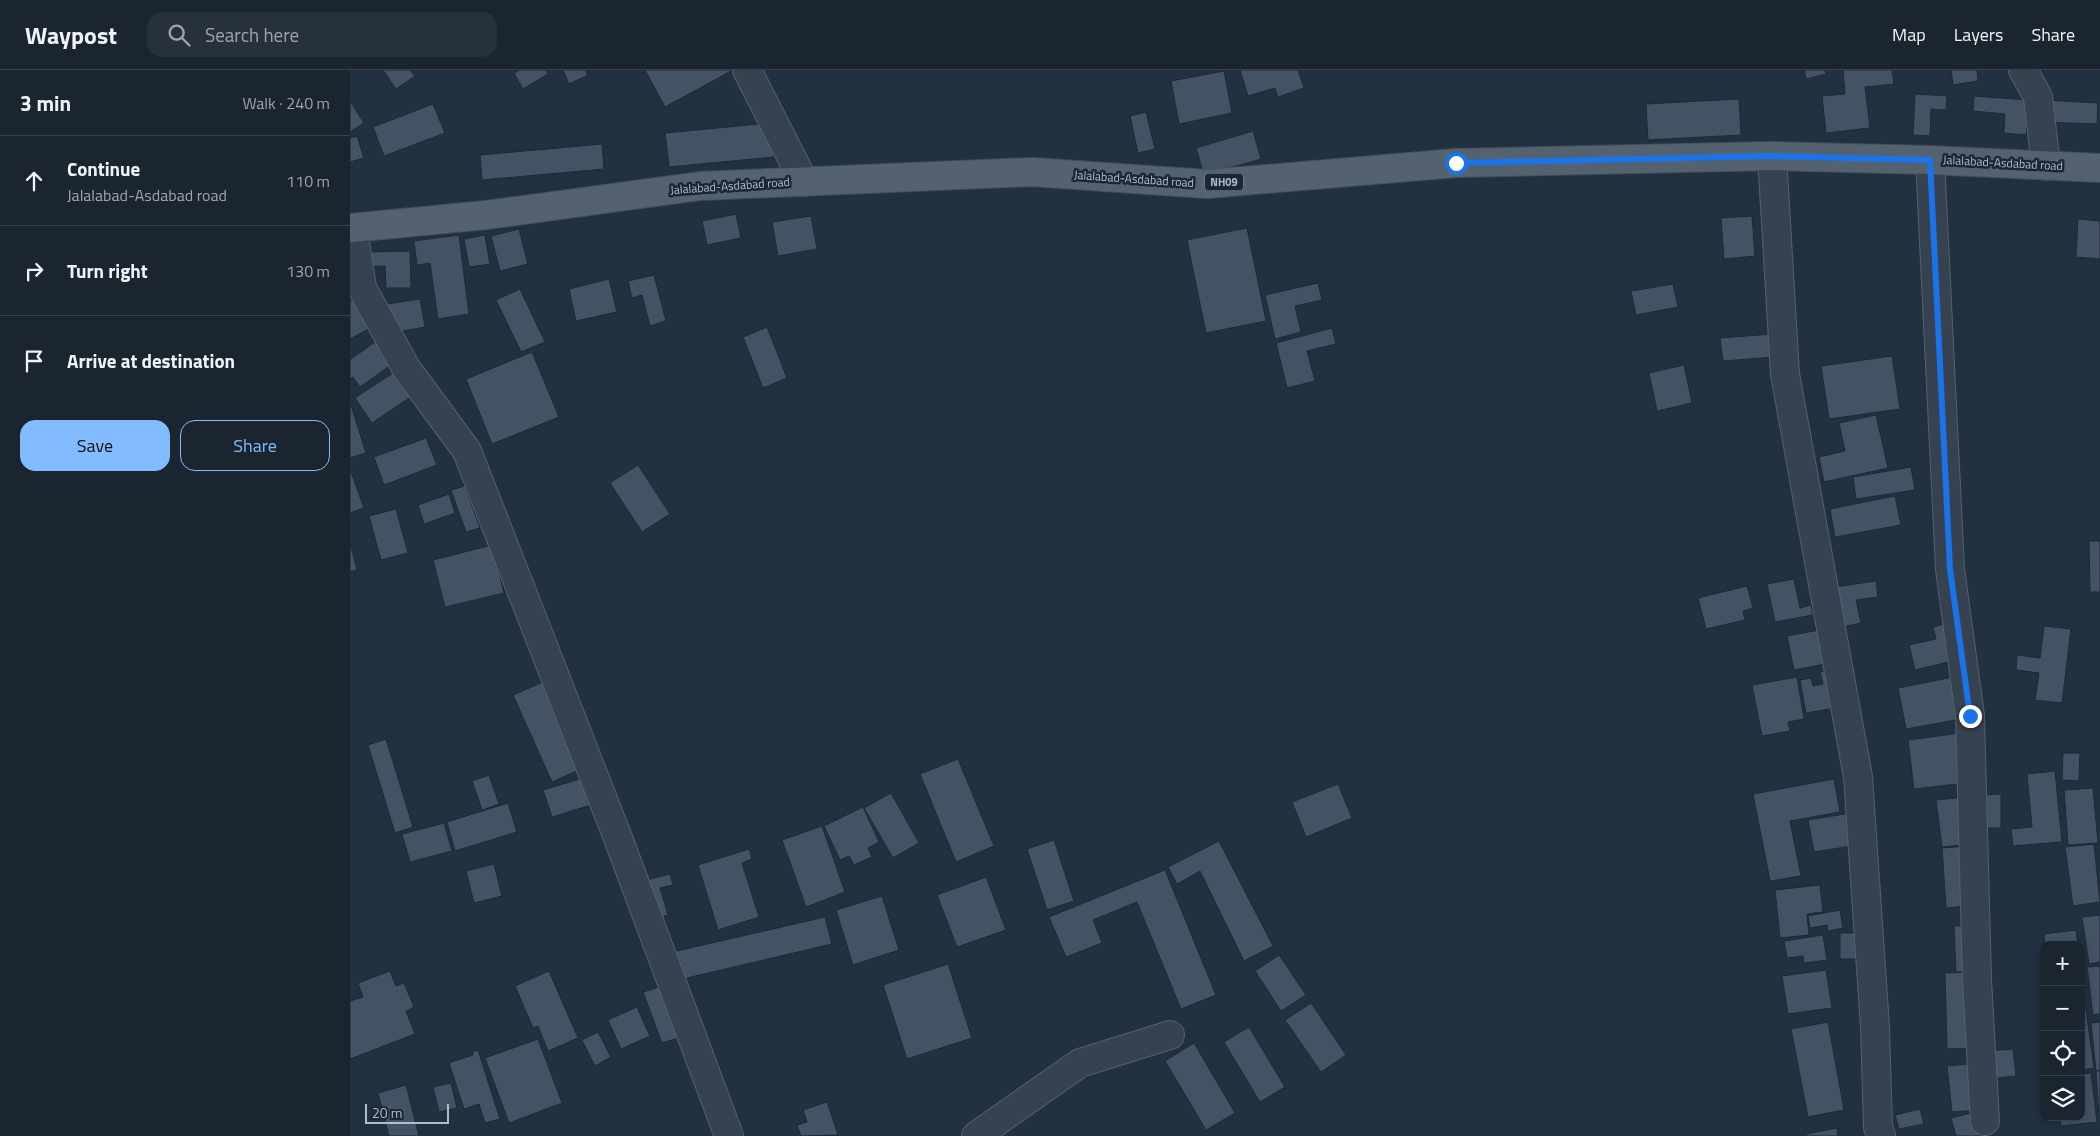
<!DOCTYPE html>
<html lang="en">
<head>
<meta charset="utf-8">
<style>
	:root { --surface:#1a2530; --page:#27313c; --text:#f1f3f6; --muted:#9fa5ab; --line:#38424c; --accent:#83bbff }
	body { margin:0; font-family:"Titillium Web",sans-serif; background:var(--page); color:var(--text) }
	.controls { position:absolute; right:15px; bottom:15px; display:grid; overflow:hidden; border-radius:10px; box-shadow:0 2px 12px #0003 }
	.controls button { width:45px; height:45px; display:grid; place-items:center; padding:0; border:0; border-bottom:1px solid var(--line); background:var(--surface); color:var(--text); font:25px sans-serif }
	.scale { position:absolute; left:15px; bottom:12px; width:84px; box-sizing:border-box; padding-left:5px; border:2px solid #b2bdcb; border-top:0; font-size:14px; line-height:18px; white-space:nowrap; color:#b2bdcb; -webkit-text-stroke:4px #1b2735; paint-order:stroke }
	.stop { position:absolute; width:15px; height:15px; margin:-11px; border:4px solid #1a73e8; border-radius:50%; background:#fff }
	.stop.end { background:#1a73e8; border-color:#fff; box-shadow:0 1px 5px #0008 }
	.list { margin:0; padding:0; list-style:none }
	h2 { display:flex; justify-content:space-between; align-items:center; height:65px; margin:0; padding:0 20px; font-size:21px }
	h2 small { font-size:16px; font-weight:400; color:var(--muted) }
	.list li { display:grid; grid-template-columns:32px 1fr auto; gap:15px; align-items:center; box-sizing:border-box; height:90px; padding:0 20px; border-top:1px solid var(--line) }
	.list b { display:block; font-size:19px; white-space:nowrap }
	.list p { margin:0; font-size:16px; white-space:nowrap; color:var(--muted) }
	.list em { font-size:16px; font-style:normal; color:var(--muted) }
	.actions { display:flex; gap:10px; padding:15px 20px }
	.actions a { flex:1; padding:11px 0; border:1px solid var(--accent); border-radius:15px; text-align:center; font-size:18px; color:var(--accent) }
	.actions .main { background:var(--accent); color:#111 }
	.icon { flex:none; width:28px; height:28px; fill:none; stroke:currentColor; stroke-width:2; stroke-linecap:round; stroke-linejoin:round }
	.map { position:relative; flex:none; width:1750px; height:1066px; overflow:hidden }
	header { display:flex; align-items:center; gap:30px; box-sizing:border-box; height:70px; padding:0 25px; background:var(--surface); border-bottom:1px solid var(--line) }
	header strong { font-size:24px }
	nav { display:flex; gap:28px; margin-inline-start:auto; font-size:18px }
	.search { width:350px; height:45px; background:var(--page); display:flex; align-items:center; gap:12px; box-sizing:border-box; padding:0 18px; border-radius:15px; color:var(--muted); font-size:19px }
	main { display:flex }
	aside { flex:1; background:var(--surface) }
	.map>svg:first-child { display:block }
</style>
</head>
<body>
<header>
<strong>Waypost</strong>
<div class="search"><svg class="icon" aria-label="search" viewBox="0 0 24 24"><circle cx="10" cy="10" r="6"/><path d="M15 15l6 6"/></svg>Search here</div>
<nav><a>Map</a><a>Layers</a><a>Share</a></nav>
</header>
<main>
<aside>
<h2>3 min<small>Walk · 240 m</small></h2>
<ul class="list">
<li><svg class="icon" aria-label="ahead" viewBox="0 0 24 24"><path d="M12 20V5M6 11l6-6 6 6"/></svg><div><b>Continue</b><p>Jalalabad-Asdabad road</p></div><em>110 m</em></li>
<li><svg class="icon" aria-label="right" viewBox="0 0 24 24"><path d="M7 20v-9h11M14 6l5 5-5 5"/></svg><div><b>Turn right</b></div><em>130 m</em></li>
<li><svg class="icon" aria-label="arrive" viewBox="0 0 24 24"><path d="M6 21V4h12l-3 4 3 4H6"/></svg><div><b>Arrive at destination</b></div></li>
</ul>
<div class="actions"><a class="main">Save</a><a>Share</a></div>
</aside>
<div class="map">
<svg width="1750" height="1066" viewBox="0 0 1750 1066">
	<rect width="100%" height="100%" fill="#223140"/>
	<g fill="#435364" stroke="#1d2937">
		<polygon points="33,0 60,0 65,6 46,19"/>
		<polygon points="170,0 196,0 198,4 173,19 164,3"/>
		<polygon points="213,0 235,0 238,5 219,14"/>
		<polygon points="295,0 383,0 315,37"/>
		<polygon points="890,0 948,0 954,18 928,27 925,18 898,26"/>
		<polygon points="1454,0 1475,0 1476,4 1456,9"/>
		<polygon points="1493,0 1542,0 1544,14 1515,17 1520,58 1476,63 1472,26 1495,24"/>
		<polygon points="1601,0 1627,0 1628,11 1603,15"/>
		<polygon points="874,1 882,43 829,54 821,11"/>
		<polygon points="1565,24 1597,26 1596,40 1581,39 1580,66 1563,65"/>
		<polygon points="1624,26 1679,30 1676,65 1654,63 1655,44 1623,41"/>
		<polygon points="1389,29 1391,65 1298,70 1296,34"/>
		<polygon points="1695,30 1748,33 1747,54 1694,52"/>
		<polygon points="0,31 14,53 0,62"/>
		<polygon points="83,34 95,63 34,86 23,57"/>
		<polygon points="796,42 805,79 788,83 780,46"/>
		<polygon points="420,53 424,87 319,97 315,63"/>
		<polygon points="903,61 911,89 854,105 846,78"/>
		<polygon points="7,66 14,88 0,92 0,68"/>
		<polygon points="252,74 254,99 132,110 130,85"/>
		<polygon points="386,144 391,168 357,175 352,151"/>
		<polygon points="461,146 467,179 428,186 422,152"/>
		<polygon points="1402,146 1405,186 1374,189 1371,148"/>
		<polygon points="1728,149 1750,151 1750,189 1726,187"/>
		<polygon points="897,158 916,251 856,263 837,170"/>
		<polygon points="169,159 178,194 150,201 141,166"/>
		<polygon points="109,165 119,244 88,249 80,193 67,195 64,171"/>
		<polygon points="135,165 140,194 119,197 114,169"/>
		<polygon points="60,181 61,218 36,218 35,196 15,197 15,182"/>
		<polygon points="304,205 316,251 300,256 292,225 282,228 278,211"/>
		<polygon points="259,209 267,242 226,251 219,219"/>
		<polygon points="968,213 972,230 945,236 951,262 925,269 915,225"/>
		<polygon points="1323,214 1328,237 1286,245 1281,221"/>
		<polygon points="170,219 195,272 171,282 146,230"/>
		<polygon points="7,228 22,257 0,269 0,231"/>
		<polygon points="70,229 75,257 42,263 37,234"/>
		<polygon points="417,257 437,308 413,318 393,267"/>
		<polygon points="982,258 986,274 957,281 965,311 937,318 926,273"/>
		<polygon points="1423,264 1425,287 1373,291 1370,268"/>
		<polygon points="25,272 41,295 10,317 3,307 0,309 0,287 1,289"/>
		<polygon points="182,282 209,347 142,374 116,309"/>
		<polygon points="1542,286 1550,339 1479,349 1471,296"/>
		<polygon points="1334,295 1342,333 1307,341 1299,303"/>
		<polygon points="46,301 62,326 22,353 5,328"/>
		<polygon points="0,332 16,383 0,388"/>
		<polygon points="1526,345 1538,398 1474,412 1469,387 1495,381 1489,353"/>
		<polygon points="76,368 87,395 34,415 24,387"/>
		<polygon points="288,395 320,444 292,462 260,413"/>
		<polygon points="1561,397 1565,420 1506,429 1503,407"/>
		<polygon points="0,399 14,438 0,443"/>
		<polygon points="115,416 130,458 116,462 101,420"/>
		<polygon points="99,424 105,443 74,454 68,435"/>
		<polygon points="1545,426 1551,455 1485,467 1480,439"/>
		<polygon points="46,439 58,483 31,490 19,446"/>
		<polygon points="1739,471 1750,471 1750,522 1740,522"/>
		<polygon points="0,473 7,500 0,502"/>
		<polygon points="142,475 154,523 95,537 83,490"/>
		<polygon points="1444,509 1450,538 1461,535 1463,545 1425,552 1417,514"/>
		<polygon points="1526,511 1528,527 1506,530 1511,553 1492,557 1485,517"/>
		<polygon points="1397,516 1403,538 1393,541 1395,550 1356,559 1348,528"/>
		<polygon points="1598,553 1607,590 1565,600 1559,575 1586,569 1583,557"/>
		<polygon points="1694,556 1721,559 1712,633 1685,630 1689,603 1666,600 1667,585 1690,588"/>
		<polygon points="1480,558 1486,592 1444,600 1437,566"/>
		<polygon points="1477,601 1485,638 1456,643 1450,610 1461,608 1463,616 1473,614 1470,602"/>
		<polygon points="1608,606 1617,648 1556,659 1548,618"/>
		<polygon points="1447,607 1454,649 1438,652 1440,661 1412,666 1402,615"/>
		<polygon points="193,612 231,699 202,712 163,625"/>
		<polygon points="1611,663 1617,713 1564,719 1558,670"/>
		<polygon points="36,669 63,757 45,763 18,675"/>
		<polygon points="1713,683 1730,683 1729,711 1712,710"/>
		<polygon points="608,689 644,776 606,792 570,704"/>
		<polygon points="1705,701 1712,772 1663,776 1661,759 1682,757 1677,704"/>
		<polygon points="139,705 149,734 132,740 122,711"/>
		<polygon points="236,707 244,734 202,747 193,720"/>
		<polygon points="1484,709 1490,742 1440,751 1451,806 1420,811 1403,724"/>
		<polygon points="988,714 1002,748 956,767 942,732"/>
		<polygon points="1743,718 1748,773 1718,775 1714,720"/>
		<polygon points="541,723 569,773 543,788 514,738"/>
		<polygon points="1651,724 1651,758 1636,758 1635,725"/>
		<polygon points="1616,727 1621,774 1592,777 1586,730"/>
		<polygon points="158,733 167,762 105,781 97,752"/>
		<polygon points="513,737 529,772 518,778 522,787 504,795 499,786 490,790 474,756"/>
		<polygon points="1507,742 1502,776 1464,782 1458,750"/>
		<polygon points="94,753 102,781 60,792 52,764"/>
		<polygon points="472,756 495,822 456,837 432,770"/>
		<polygon points="704,770 724,831 697,840 677,779"/>
		<polygon points="869,771 923,876 894,891 850,801 827,814 818,797"/>
		<polygon points="1744,774 1750,832 1723,836 1715,777"/>
		<polygon points="1620,776 1624,835 1596,838 1592,778"/>
		<polygon points="399,779 402,789 392,793 409,847 368,860 348,795"/>
		<polygon points="144,794 152,826 124,833 116,801"/>
		<polygon points="815,800 866,925 831,939 787,832 743,850 752,873 716,887 699,847"/>
		<polygon points="320,804 323,815 310,818 318,845 299,850 289,812"/>
		<polygon points="636,807 656,860 607,877 587,825"/>
		<polygon points="1470,815 1473,842 1457,844 1459,865 1430,868 1425,820"/>
		<polygon points="532,826 549,880 503,895 486,840"/>
		<polygon points="1490,840 1493,858 1478,861 1477,855 1460,858 1458,846"/>
		<polygon points="1750,845 1750,892 1739,894 1732,847"/>
		<polygon points="475,847 482,874 324,911 318,883"/>
		<polygon points="1624,855 1627,901 1606,902 1604,856"/>
		<polygon points="1726,860 1728,875 1695,875 1694,864"/>
		<polygon points="1490,863 1515,863 1516,889 1490,889"/>
		<polygon points="1473,865 1477,890 1454,893 1453,886 1437,888 1434,871"/>
		<polygon points="929,885 956,925 931,941 905,901"/>
		<polygon points="598,894 622,968 557,989 533,915"/>
		<polygon points="1750,896 1750,944 1743,945 1737,897"/>
		<polygon points="1476,900 1482,938 1438,944 1432,906"/>
		<polygon points="40,901 46,916 54,913 64,937 56,941 65,964 0,989 0,931 13,927 8,913"/>
		<polygon points="199,901 228,968 198,981 188,956 183,958 165,916"/>
		<polygon points="1626,902 1629,978 1597,979 1595,903"/>
		<polygon points="1731,903 1744,998 1731,1000"/>
		<polygon points="309,917 328,968 312,973 293,922"/>
		<polygon points="961,933 996,985 971,1002 935,950"/>
		<polygon points="287,937 300,966 271,979 258,950"/>
		<polygon points="1478,952 1494,1040 1458,1047 1441,959"/>
		<polygon points="1750,952 1750,1000 1746,1001 1741,953"/>
		<polygon points="899,957 935,1017 910,1032 874,972"/>
		<polygon points="248,962 261,987 245,996 232,970"/>
		<polygon points="188,969 212,1033 159,1053 135,988"/>
		<polygon points="844,973 885,1043 856,1060 815,991"/>
		<polygon points="1663,979 1666,1006 1639,1009 1636,981"/>
		<polygon points="128,980 150,1049 135,1053 129,1034 114,1039 99,993 123,985 122,982"/>
		<polygon points="1628,993 1632,1040 1602,1042 1597,996"/>
		<polygon points="1746,1001 1750,1001 1750,1046 1749,1046"/>
		<polygon points="1741,1003 1747,1052 1711,1056 1710,1047 1731,1047 1731,1004"/>
		<polygon points="101,1013 107,1038 89,1042 83,1017"/>
		<polygon points="56,1015 69,1066 39,1066 28,1023"/>
		<polygon points="477,1032 488,1065 451,1066 447,1055 457,1052 453,1040"/>
		<polygon points="1570,1039 1574,1054 1549,1059 1545,1045"/>
		<polygon points="1625,1042 1632,1066 1606,1066 1601,1048"/>
		<polygon points="1487,1058 1488,1066 1456,1066 1456,1064"/>
	</g>
	<g fill="none" stroke-linecap="round" stroke-linejoin="round">
		<g stroke="#54606e" stroke-width="30">
			<g id="street">
				<polyline points="397,0 454,112"/>
				<polyline points="1673,0 1688,27 1696,96"/>
				<polyline points="1422,86 1435,304 1508,707 1525,957 1528,1057 1531,1066"/>
				<polyline points="1580,90 1600,499 1620,646 1627,910 1635,1051"/>
				<polyline points="3,158 12,218 56,298 117,381 268,768 379,1066"/>
				<polyline points="626,1066 730,993 820,965"/>
			</g>
		</g>
		<g stroke="#424e5c" stroke-width="30">
			<polyline id="primary" points="0,158 136,145 350,116 682,102 857,114 1106,93 1422,86 1580,90 1750,98"/>
		</g>
		<use href="#street" stroke="#364250" stroke-width="28"/>
		<use href="#primary" stroke="#546270" stroke-width="28"/>
	</g>
	<g fill="none" stroke-linecap="round" stroke-linejoin="round">
		<polyline stroke="#1a73e8" stroke-width="6" points="1106,93 1422,86 1580,90 1600,499 1620,646"/>
	</g>
	<g text-anchor="middle" stroke-width="5" stroke-linejoin="round" paint-order="stroke">
		<rect fill="#1b2735" stroke="#85909e" stroke-width="1" x="855" y="103.5" width="38" height="17" rx="4"/>
		<g font-size="11" font-weight="bold" fill="#b2bdcb">
			<text x="874" y="116">NH09</text>
		</g>
		<g font-size="12" fill="#b2bdcb" stroke="#1b2735">
			<text transform="translate(1653 93) rotate(3)" y="4">Jalalabad-Asdabad road</text>
			<text transform="translate(784 109) rotate(4)" y="4">Jalalabad-Asdabad road</text>
			<text transform="translate(380 116) rotate(-4)" y="4">Jalalabad-Asdabad road</text>
		</g>
	</g>
</svg>
<div class="controls">
<button>+</button>
<button>−</button>
<button><svg class="icon" aria-label="locate" viewBox="0 0 24 24"><circle cx="12" cy="12" r="6"/><path d="M12 2v4M12 18v4M2 12h4M18 12h4"/></svg></button>
<button><svg class="icon" aria-label="layers" viewBox="0 0 24 24"><path d="M12 4l9 5-9 5-9-5zM3 14l9 5 9-5"/></svg></button>
</div>
<div class="scale">20 m</div>
<div class="stop" style="left:1106px;top:93px"></div>
<div class="stop end" style="left:1620px;top:646px"></div>
</div>
</main>
</body>
</html>
